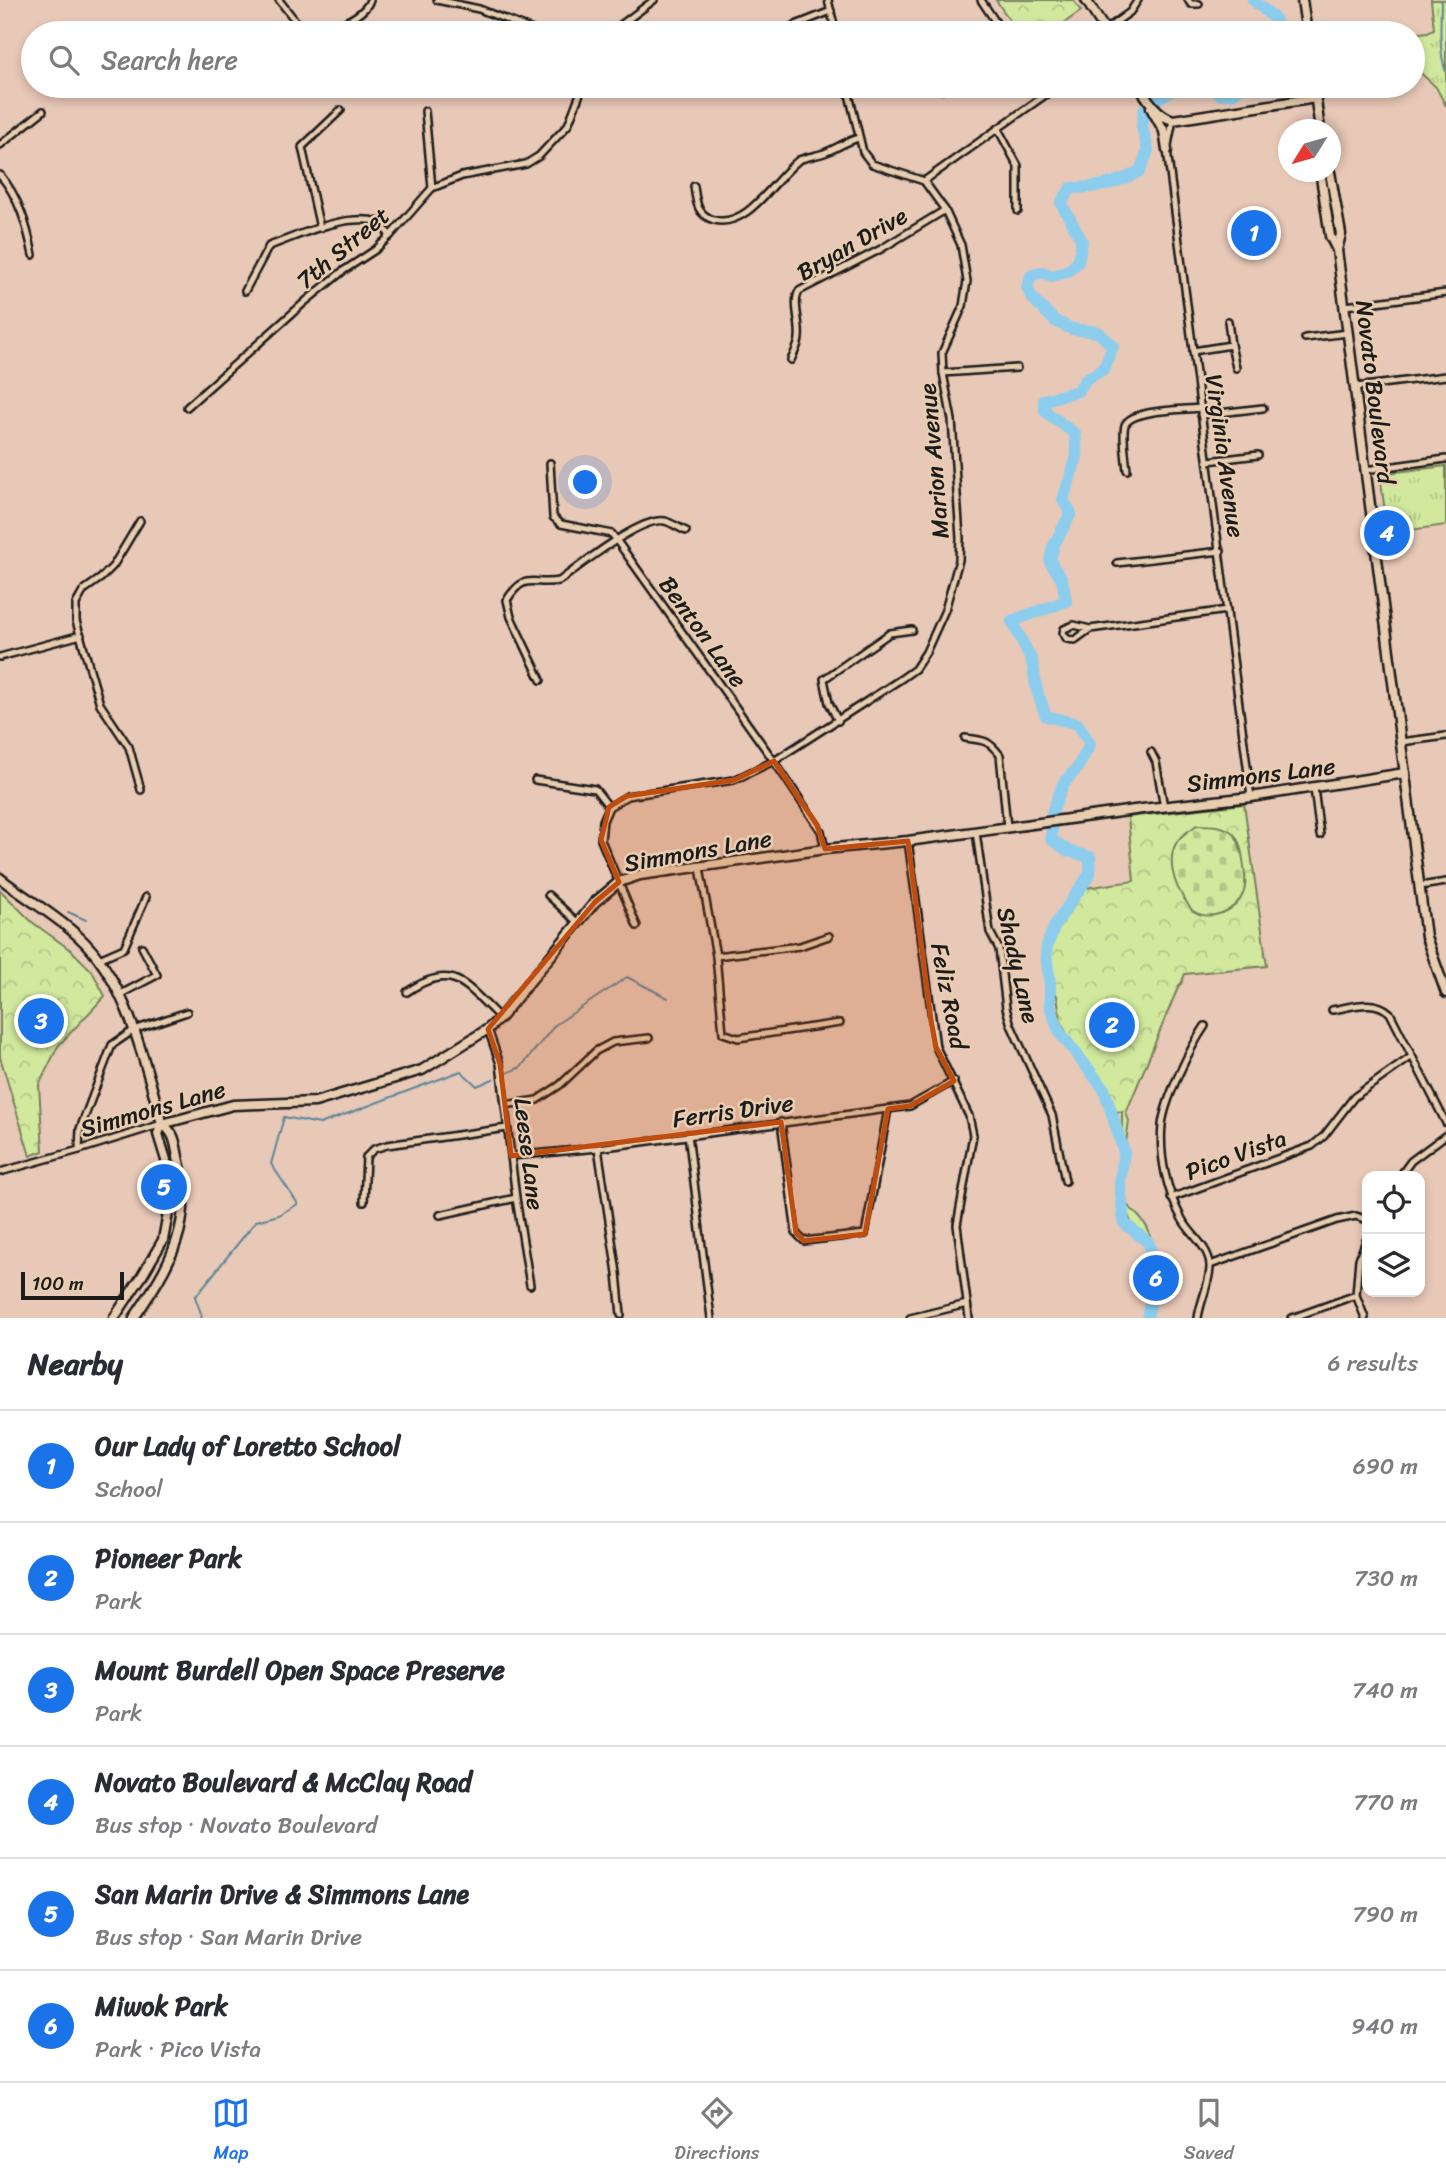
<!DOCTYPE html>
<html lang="en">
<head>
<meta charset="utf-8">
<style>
	:root { --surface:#fff; --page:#f2f2f3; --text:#2b2b33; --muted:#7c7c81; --line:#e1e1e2; --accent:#1a73e8 }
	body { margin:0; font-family:Sriracha,sans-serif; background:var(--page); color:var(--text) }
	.controls { position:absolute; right:21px; bottom:21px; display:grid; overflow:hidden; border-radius:14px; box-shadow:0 4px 10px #0003 }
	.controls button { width:63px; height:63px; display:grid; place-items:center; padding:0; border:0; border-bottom:2px solid var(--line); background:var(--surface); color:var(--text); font:35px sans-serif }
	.compass { position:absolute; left:1278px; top:119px; width:63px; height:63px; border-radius:50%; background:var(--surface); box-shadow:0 4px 10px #0003; rotate:233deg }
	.scale { position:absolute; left:21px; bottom:18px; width:103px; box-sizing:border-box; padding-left:7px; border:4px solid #1c1c1c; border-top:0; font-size:19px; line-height:24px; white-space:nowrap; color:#1c1c1c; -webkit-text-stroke:5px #e9cdb0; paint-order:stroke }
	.you { position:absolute; left:586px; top:483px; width:24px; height:24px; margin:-18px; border:5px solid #fff; border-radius:50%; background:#1a73e8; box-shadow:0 0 0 10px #1a73e833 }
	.badge { display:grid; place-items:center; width:46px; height:46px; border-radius:50%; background:var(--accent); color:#fff; font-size:23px; font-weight:700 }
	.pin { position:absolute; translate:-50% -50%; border:4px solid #fff; box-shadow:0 2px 7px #0006 }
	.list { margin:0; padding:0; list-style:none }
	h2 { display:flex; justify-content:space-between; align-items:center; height:91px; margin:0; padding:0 28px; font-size:30px }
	h2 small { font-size:23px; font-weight:400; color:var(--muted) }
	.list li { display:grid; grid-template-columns:46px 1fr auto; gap:21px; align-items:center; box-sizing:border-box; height:112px; padding:0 28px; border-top:2px solid var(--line) }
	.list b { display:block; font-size:26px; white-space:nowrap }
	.list p { margin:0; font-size:23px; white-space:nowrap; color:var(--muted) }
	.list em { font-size:23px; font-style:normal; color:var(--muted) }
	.icon { flex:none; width:38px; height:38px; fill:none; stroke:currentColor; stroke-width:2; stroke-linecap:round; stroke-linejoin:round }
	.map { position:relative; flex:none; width:1446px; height:1318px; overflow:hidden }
	.search { position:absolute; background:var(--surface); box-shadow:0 4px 10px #0003; left:21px; right:21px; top:21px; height:77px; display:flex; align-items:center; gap:18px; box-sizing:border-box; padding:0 24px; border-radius:38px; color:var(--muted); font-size:26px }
	.sheet { height:763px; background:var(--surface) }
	nav { display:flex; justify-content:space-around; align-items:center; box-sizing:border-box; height:98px; border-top:2px solid var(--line); background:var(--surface); font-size:19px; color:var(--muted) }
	nav a { display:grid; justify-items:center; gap:4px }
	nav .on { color:var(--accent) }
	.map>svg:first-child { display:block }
</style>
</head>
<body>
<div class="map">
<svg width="1446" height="1318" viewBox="0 0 1446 1318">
	<defs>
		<pattern id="grass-tufts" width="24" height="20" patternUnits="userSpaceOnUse" patternTransform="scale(1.75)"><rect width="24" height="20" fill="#d1e89d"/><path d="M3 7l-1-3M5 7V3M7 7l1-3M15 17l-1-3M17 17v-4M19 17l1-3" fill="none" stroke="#b3c687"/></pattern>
		<pattern id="forest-crowns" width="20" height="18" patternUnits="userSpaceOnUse" patternTransform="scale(1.75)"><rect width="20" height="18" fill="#d1e89d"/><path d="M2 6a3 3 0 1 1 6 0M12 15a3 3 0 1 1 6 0" fill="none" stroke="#b3c687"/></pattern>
		<pattern id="cemetery-stones" width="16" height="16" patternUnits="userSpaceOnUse" patternTransform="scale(1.75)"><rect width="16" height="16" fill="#d1e89d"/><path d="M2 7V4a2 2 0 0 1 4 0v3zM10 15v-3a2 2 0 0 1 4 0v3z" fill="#b3c687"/></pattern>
	</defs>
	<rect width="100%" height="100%" fill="#e8c8b7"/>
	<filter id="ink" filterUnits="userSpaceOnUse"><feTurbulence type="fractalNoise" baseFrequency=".0143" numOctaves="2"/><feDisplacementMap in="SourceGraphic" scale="14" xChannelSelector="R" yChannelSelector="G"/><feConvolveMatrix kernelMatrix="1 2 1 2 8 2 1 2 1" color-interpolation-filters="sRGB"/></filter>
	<g filter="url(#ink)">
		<g fill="url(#grass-tufts)" stroke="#76825c" stroke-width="2">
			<polygon points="1431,0 1446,0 1446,106 1436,87 1413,66 1413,34 1428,32 1434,29"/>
			<polygon points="1446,466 1446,525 1396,532 1397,550 1390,551 1380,474"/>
		</g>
		<g fill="url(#forest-crowns)" stroke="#76825c" stroke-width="2">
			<polygon points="996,0 1073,0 1081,11 1050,33 1018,33"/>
			<path d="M 1244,804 L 1267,966 L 1185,974 L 1181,984 L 1179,985 L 1126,1113 L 1129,1121 L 1123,1164 L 1125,1203 C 1136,1214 1150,1224 1151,1241 L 1139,1240 L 1123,1204 L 1122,1112 L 1112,1111 L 1109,1102 L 1071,1045 L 1061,1021 L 1057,996 L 1046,972 L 1047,946 L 1063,922 L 1065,904 L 1078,889 L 1134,881 L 1128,817 Z"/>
			<polygon points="0,890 32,922 72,951 92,971 105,996 58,1046 39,1085 43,1151 30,1156 0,1057"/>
		</g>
		<path fill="url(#cemetery-stones)" stroke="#76825c" stroke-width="2" d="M 1197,825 C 1232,825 1240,831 1244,867 C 1245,876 1247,886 1243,894 C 1236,911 1210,922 1193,911 C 1190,909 1189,906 1187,903 C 1174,886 1164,856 1180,838 C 1185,833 1191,829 1197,825 Z"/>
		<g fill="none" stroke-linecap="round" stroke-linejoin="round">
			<g stroke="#5f8699" stroke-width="2">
				<path d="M 1441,0 C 1441,24 1438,49 1446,72"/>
				<polyline points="68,912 86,920"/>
				<polyline points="507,1073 521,1067 555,1025 627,977 668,998"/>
				<polyline points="201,1318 202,1316 195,1297 256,1221 279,1215 298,1204 271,1164 284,1117 320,1124 461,1071 477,1086 493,1079"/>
			</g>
			<g stroke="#8ccded" stroke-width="12">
				<polyline points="1253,0 1276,20 1279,33"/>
				<polyline points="1211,86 1220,94 1232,94 1243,86"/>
				<path d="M 1052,813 L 1063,784 L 1078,767 L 1090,744 L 1078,724 L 1046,716 L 1037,691 L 1032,661 L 1012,621 L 1066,601 L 1062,579 L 1050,562 L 1053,547 L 1071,513 L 1063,500 L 1077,456 L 1075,434 L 1045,411 L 1044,400 L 1078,391 L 1086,379 L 1104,369 L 1113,346 L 1098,332 L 1072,329 L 1055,321 L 1032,298 L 1027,287 L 1031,276 L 1042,272 L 1052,276 L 1067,272 L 1078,262 L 1082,241 L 1061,203 L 1071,188 C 1098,188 1116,184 1140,171 L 1148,150 L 1142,127 L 1144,110 L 1160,97 L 1179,86"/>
				<polyline points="1052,828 1051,839 1068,851 1090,857 1090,874 1055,925 1047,946 1046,954 1050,984 1050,1006 1060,1033 1104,1089 1124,1152 1120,1183 1124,1223 1149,1243 1155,1277 1147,1318"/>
			</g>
			<g stroke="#1c1c1c" stroke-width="10">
				<g id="street">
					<polyline points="279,0 305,33"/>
					<polyline points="437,0 479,9 540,33"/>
					<polyline points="828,0 836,33"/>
					<polyline points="981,0 1003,33"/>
					<polyline points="1188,0 1191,4 1199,4"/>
					<polyline points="1105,30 1130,12 1138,0"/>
					<polyline points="778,32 831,11"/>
					<path d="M 321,33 C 337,25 364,17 370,0"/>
					<polyline points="610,33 654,0"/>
					<polyline points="935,86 942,90 948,86"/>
					<polyline points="425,111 432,188"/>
					<polyline points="1173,120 1167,150 1251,797"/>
					<polyline points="998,129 1018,166 1018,211"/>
					<polyline points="0,145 43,111"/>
					<path d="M 0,175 C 19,197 27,226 33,255"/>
					<polyline points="924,181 1058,86"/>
					<path d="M 694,186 C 696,202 697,215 714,220 C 748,229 775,178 799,160 C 807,157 814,156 821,154 C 835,150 845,141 859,138"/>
					<polyline points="320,228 302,147 341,110"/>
					<path d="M 245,291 L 269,246 C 303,234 343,213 380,222 L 390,236"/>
					<polyline points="1345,306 1446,293"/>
					<polyline points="1228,321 1231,345"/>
					<polyline points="1305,338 1348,333"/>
					<polyline points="1193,351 1231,345 1236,368"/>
					<path d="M 791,360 C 794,353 799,345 799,338 C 801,323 792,303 799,291 L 881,249 L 945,210"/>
					<polyline points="943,373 1017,368"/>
					<polyline points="1356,387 1446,376"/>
					<polyline points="187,407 306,301 343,271 375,250 390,236 432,188 462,176 526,164 539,156 568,125 583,86"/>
					<polyline points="1201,415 1263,408"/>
					<polyline points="1208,461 1258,455"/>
					<polyline points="550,463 553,517 561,524 612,534 774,761 821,831 825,849"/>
					<path d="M 1127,470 C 1126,460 1122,434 1125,425 C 1132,409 1184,410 1200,408"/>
					<polyline points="1365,470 1446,459"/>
					<polyline points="140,521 113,566 101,578 84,590 76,604 76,621 100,704 129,747 141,790"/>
					<polyline points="1117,563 1221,551"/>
					<polyline points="1090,629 1075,640 1067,639 1063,633 1064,629 1074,625 1090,629 1227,610"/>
					<polyline points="0,657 81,635"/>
					<path d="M 541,680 L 511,617 L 507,600 C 525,571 532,586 559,581 C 580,566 641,516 665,521 C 672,523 679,528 686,531"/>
					<polyline points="838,721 829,703 824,679 890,633 912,630"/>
					<path d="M 965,738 C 984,740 988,740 1000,755 L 1007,827"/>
					<polyline points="1401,742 1446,736"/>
					<polyline points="1151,752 1156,762 1164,807"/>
					<polyline points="535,780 595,789 609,807"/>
					<polyline points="1314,788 1320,835"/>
					<polyline points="976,832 990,932 999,949 1006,1008 1011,1025 1052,1115 1065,1181"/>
					<polyline points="908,841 936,1047 969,1116 973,1135 957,1225 969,1318"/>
					<polyline points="700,868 716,956 723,1033 738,1038 840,1023"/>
					<polyline points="1420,886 1446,882"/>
					<polyline points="548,895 578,923"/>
					<polyline points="637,926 601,840 603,821 609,807 627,796 734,780 774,761 901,679 915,669 926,652 945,610 959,560 960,538 952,420 943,373 942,353 963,306 967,281 961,245 945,210 924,181 872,164 863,152 847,86"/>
					<polyline points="716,956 800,946 829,936"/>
					<polyline points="99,959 124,948 146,897"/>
					<path d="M 407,992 C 454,960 466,986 500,1018"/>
					<polyline points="119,995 157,975 142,947"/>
					<path d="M 1332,1010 C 1352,1007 1374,998 1390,1013 L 1446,1123"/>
					<polyline points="488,1029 500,1064 516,1198 530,1285"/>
					<polyline points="505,1105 537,1100 560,1085 596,1051 613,1042 649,1038"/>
					<polyline points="781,1122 796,1233 804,1241 865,1234 888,1109"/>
					<polyline points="688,1134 711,1318"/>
					<polyline points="598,1148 617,1273 621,1315"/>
					<polyline points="79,1150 80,1129 112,1045 134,1030 187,1012"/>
					<polyline points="511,1156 598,1148 910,1106 954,1081"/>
					<polyline points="0,1172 79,1150 162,1124"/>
					<polyline points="1400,1176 1411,1161 1446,1135"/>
					<polyline points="1171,1198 1312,1146 1324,1136 1354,1097 1411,1057"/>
					<polyline points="364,1202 366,1157 374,1149 387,1145 507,1128"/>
					<polyline points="440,1215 516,1198"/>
					<polyline points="1210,1265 1337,1220 1356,1216 1367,1220"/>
					<polyline points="910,1318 967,1304"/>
					<path d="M 1198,1318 C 1200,1302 1211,1280 1210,1265 C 1209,1247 1190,1234 1182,1219 C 1167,1192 1159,1157 1162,1125 C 1165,1099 1190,1048 1205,1026"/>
					<polyline points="1292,1318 1356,1295"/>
					<polyline points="1365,1318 1356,1295 1359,1259 1367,1238"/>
				</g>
			</g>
			<g stroke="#1c1c1c" stroke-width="13">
				<g id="secondary">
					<polyline points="1086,0 1107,33"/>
					<polyline points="1302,0 1307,33"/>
					<path d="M 1139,86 C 1148,100 1157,115 1173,120 L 1316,98"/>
					<polyline points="1314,86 1320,130"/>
					<polyline points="1151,108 1164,131 1167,150"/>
					<polyline points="1322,172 1321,177 1330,236 1337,250"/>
					<polyline points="1330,172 1341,234 1337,250 1426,937 1446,993"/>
					<path d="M 0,878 C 25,898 54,914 78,936 C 128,981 144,1062 162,1124 L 158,1134 L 166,1160 L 168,1213 L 163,1240 L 142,1276 L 114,1318"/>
					<polyline points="162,1124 233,1105 315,1102 422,1070 488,1029 500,1018 595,902 619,882 640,875 825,849 908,841 1142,809 1251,797 1405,773"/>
					<path d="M 134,1318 C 171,1264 195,1223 178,1157 C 175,1142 175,1133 162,1124"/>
				</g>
			</g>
			<use href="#street" stroke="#e9cdb0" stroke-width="5"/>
			<use href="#secondary" stroke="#e9cdb0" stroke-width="8"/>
		</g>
	</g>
	<path fill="#bf4d0f" fill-opacity="0.2" stroke="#bf4d0f" stroke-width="5" stroke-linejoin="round" d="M 774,761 L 817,825 L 825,849 L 908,841 L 931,1020 L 936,1047 L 954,1081 L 910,1106 L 888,1109 L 865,1234 L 804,1241 L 796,1233 L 781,1122 L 511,1156 L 500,1064 L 488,1029 L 595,902 L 619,882 L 601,840 L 609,807 L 627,796 L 734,780 Z"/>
	<g text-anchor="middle" stroke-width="5" stroke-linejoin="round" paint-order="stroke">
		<g font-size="24" fill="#1c1c1c" stroke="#e9cdb0">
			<text transform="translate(852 244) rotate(-30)" y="8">Bryan Drive</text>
			<text transform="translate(343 248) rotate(-40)" y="8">7th Street</text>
			<text transform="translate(1375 392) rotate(83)" y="8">Novato Boulevard</text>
			<text transform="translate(1225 456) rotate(82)" y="8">Virginia Avenue</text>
			<text transform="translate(934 461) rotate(-95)" y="8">Marion Avenue</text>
			<text transform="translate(703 632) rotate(54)" y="8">Benton Lane</text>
			<text transform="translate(1261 775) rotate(-7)" y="8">Simmons Lane</text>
			<text transform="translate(698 851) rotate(-10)" y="8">Simmons Lane</text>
			<text transform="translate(1018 965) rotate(77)" y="8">Shady Lane</text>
			<text transform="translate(949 996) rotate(79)" y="8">Feliz Road</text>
			<text transform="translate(153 1109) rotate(-16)" y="8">Simmons Lane</text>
			<text transform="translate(733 1111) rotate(-8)" y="8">Ferris Drive</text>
			<text transform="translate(529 1154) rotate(83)" y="8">Leese Lane</text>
			<text transform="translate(1236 1155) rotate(-20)" y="8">Pico Vista</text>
		</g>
	</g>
</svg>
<div class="controls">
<button><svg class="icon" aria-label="locate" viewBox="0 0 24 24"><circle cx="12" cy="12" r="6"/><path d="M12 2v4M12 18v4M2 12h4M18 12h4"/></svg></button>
<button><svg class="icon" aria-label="layers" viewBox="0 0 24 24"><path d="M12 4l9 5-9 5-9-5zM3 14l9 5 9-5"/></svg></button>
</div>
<svg class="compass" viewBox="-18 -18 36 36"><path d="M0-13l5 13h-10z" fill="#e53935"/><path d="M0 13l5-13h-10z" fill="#7c7c81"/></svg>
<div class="scale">100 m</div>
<div class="you"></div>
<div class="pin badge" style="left:1254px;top:233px">1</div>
<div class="pin badge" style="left:1112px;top:1025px">2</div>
<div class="pin badge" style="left:41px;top:1021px">3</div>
<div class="pin badge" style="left:1387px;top:533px">4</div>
<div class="pin badge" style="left:164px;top:1187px">5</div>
<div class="pin badge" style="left:1156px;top:1278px">6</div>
<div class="search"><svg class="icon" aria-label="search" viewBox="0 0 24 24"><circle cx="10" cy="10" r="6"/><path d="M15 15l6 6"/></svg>Search here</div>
</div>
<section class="sheet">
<h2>Nearby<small>6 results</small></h2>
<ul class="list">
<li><span class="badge">1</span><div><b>Our Lady of Loretto School</b><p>School</p></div><em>690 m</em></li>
<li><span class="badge">2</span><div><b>Pioneer Park</b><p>Park</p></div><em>730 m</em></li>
<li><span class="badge">3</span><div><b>Mount Burdell Open Space Preserve</b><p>Park</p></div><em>740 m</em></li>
<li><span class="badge">4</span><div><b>Novato Boulevard &amp; McClay Road</b><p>Bus stop · Novato Boulevard</p></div><em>770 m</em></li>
<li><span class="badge">5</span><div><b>San Marin Drive &amp; Simmons Lane</b><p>Bus stop · San Marin Drive</p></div><em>790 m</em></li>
<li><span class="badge">6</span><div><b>Miwok Park</b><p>Park · Pico Vista</p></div><em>940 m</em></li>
</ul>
</section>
<nav>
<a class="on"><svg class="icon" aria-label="map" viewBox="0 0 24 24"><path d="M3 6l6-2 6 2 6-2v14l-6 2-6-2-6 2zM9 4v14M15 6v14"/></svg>Map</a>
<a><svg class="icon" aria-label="directions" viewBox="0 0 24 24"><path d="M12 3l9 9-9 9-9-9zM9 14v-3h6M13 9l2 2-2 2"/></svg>Directions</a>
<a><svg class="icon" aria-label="saved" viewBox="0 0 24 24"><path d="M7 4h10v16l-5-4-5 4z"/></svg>Saved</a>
</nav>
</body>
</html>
